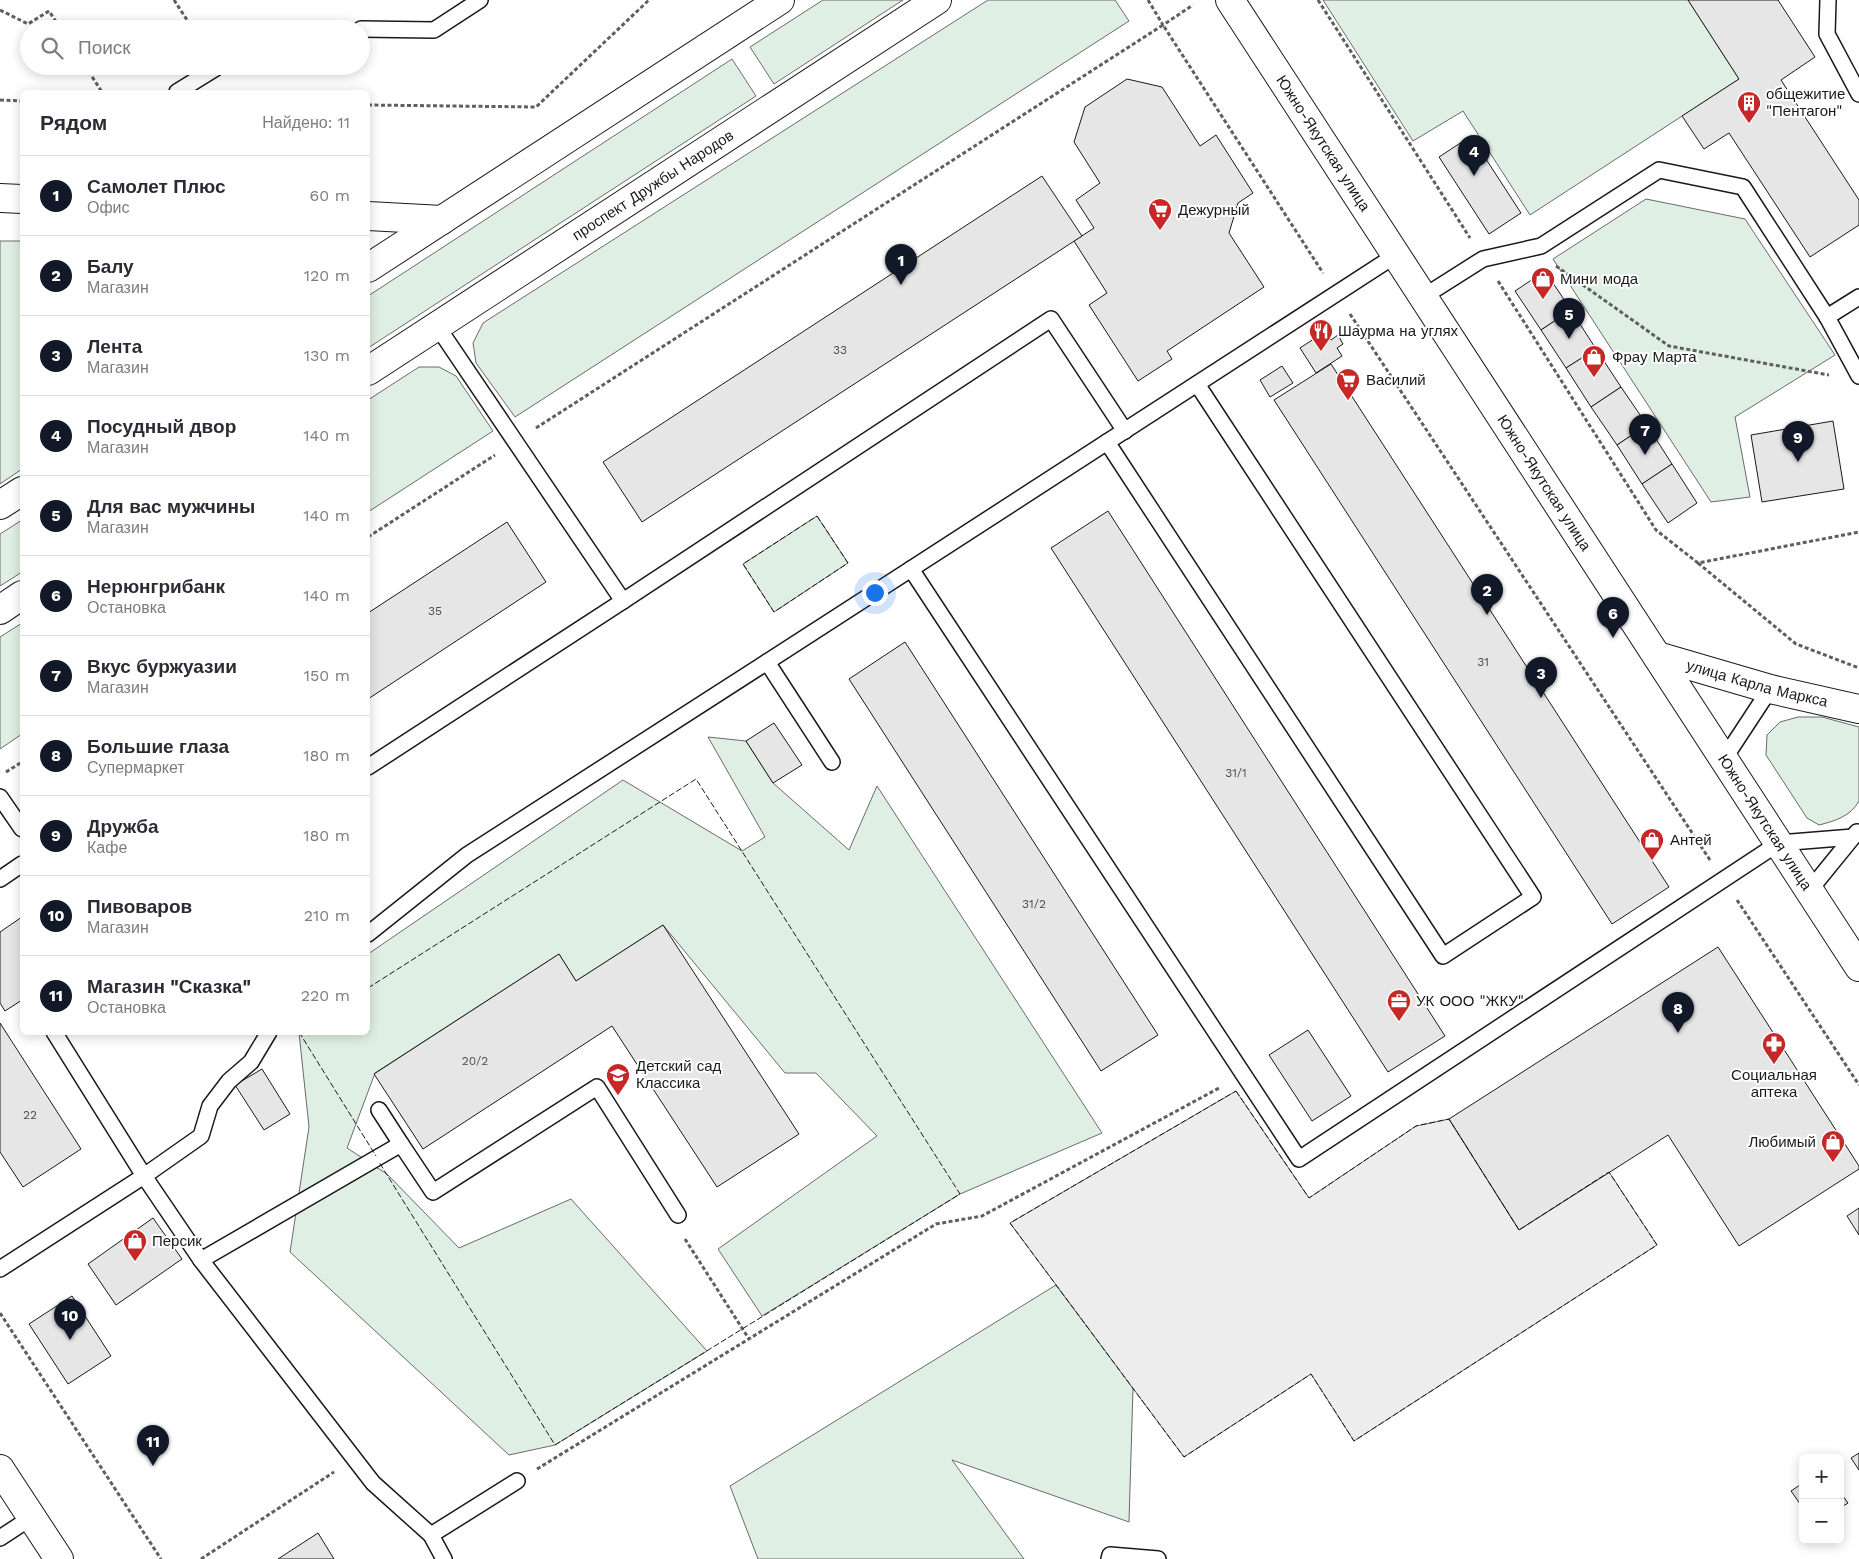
<!DOCTYPE html>
<html lang="ru">
<head>
<meta charset="utf-8">
<style>
	:root { --surface:#fff; --page:#f2f2f3; --text:#2b2b33; --muted:#7c7c81; --line:#e1e1e2; --accent:#111827 }
	body { margin:0; font-family:"Work Sans",sans-serif; background:var(--page); color:var(--text) }
	.controls { position:absolute; right:15px; bottom:15px; display:grid; overflow:hidden; border-radius:8px; box-shadow:0 2px 12px #0003 }
	.controls button { width:45px; height:45px; display:grid; place-items:center; padding:0; border:0; border-bottom:1px solid var(--line); background:var(--surface); color:var(--text); font:25px sans-serif }
	.you { position:absolute; left:874px; top:592px; width:18px; height:18px; margin:-12px; border:4px solid #fff; border-radius:50%; background:#1a73e8; box-shadow:0 0 0 8px #1a73e833 }
	.badge { display:grid; place-items:center; width:32px; height:32px; border-radius:50%; background:var(--accent); color:#fff; font-size:16px; font-weight:700 }
	.pin { position:absolute; translate:-50% -41px; filter:drop-shadow(0 1px 2px #0008) }
	.pin::after { content:''; position:absolute; top:26px; width:18px; height:15px; background:inherit; clip-path:polygon(0 0,100% 0,50% 100%) }
	.list { margin:0; padding:0; list-style:none }
	h2 { display:flex; justify-content:space-between; align-items:center; height:65px; margin:0; padding:0 20px; font-size:21px }
	h2 small { font-size:16px; font-weight:400; color:var(--muted) }
	.list li { display:grid; grid-template-columns:32px 1fr auto; gap:15px; align-items:center; box-sizing:border-box; height:80px; padding:0 20px; border-top:1px solid var(--line) }
	.list b { display:block; font-size:19px; white-space:nowrap }
	.list p { margin:0; font-size:16px; white-space:nowrap; color:var(--muted) }
	.list em { font-size:16px; font-style:normal; color:var(--muted) }
	.icon { flex:none; width:28px; height:28px; fill:none; stroke:currentColor; stroke-width:2; stroke-linecap:round; stroke-linejoin:round }
	.map { position:relative; flex:none; width:1859px; height:1559px; overflow:hidden }
	.search { position:absolute; background:var(--surface); box-shadow:0 2px 12px #0003; left:20px; top:20px; width:350px; height:55px; display:flex; align-items:center; gap:12px; box-sizing:border-box; padding:0 18px; border-radius:28px; color:var(--muted); font-size:19px }
	.panel { position:absolute; background:var(--surface); box-shadow:0 2px 12px #0003; left:20px; top:90px; width:350px; height:945px; border-radius:8px }
	.map>svg:first-child { display:block }
</style>
</head>
<body>
<div class="map">
<svg width="1859" height="1559" viewBox="0 0 1859 1559">
	<rect width="100%" height="100%" fill="#fff"/>
	<g fill="#e0efe3" stroke="#6a6a6a">
		<polygon points="823,0 903,0 774,84 750,47"/>
		<polygon points="988,0 1115,0 1129,21 515,417 476,363 473,343 483,323"/>
		<polygon points="1323,0 1688,0 1739,79 1530,215 1463,111 1413,141"/>
		<polygon points="732,59 756,96 368,348 368,296"/>
		<polygon points="1646,199 1745,219 1835,355 1735,417 1750,497 1711,502 1553,259"/>
		<polygon points="0,241 22,241 22,469 0,484"/>
		<polygon points="419,367 439,367 456,376 493,431 368,512 368,400"/>
		<polygon points="817,516 848,563 774,612 743,564"/>
		<polygon points="22,520 22,572 0,586 0,534"/>
		<polygon points="22,623 22,734 0,749 0,637"/>
		<path d="M 1798,717 L 1822,717 L 1859,727 L 1859,801 C 1851,816 1835,821 1819,825 L 1807,818 L 1766,755 L 1767,735 L 1780,722 Z"/>
		<polygon points="708,737 746,741 773,783 849,850 877,786 1102,1133 960,1194 762,1316 718,1249 877,1136 816,1073 785,1073 663,925 576,981 559,954 375,1073 347,1148 387,1174 459,1248 571,1199 707,1351 555,1445 509,1455 290,1252 309,1127 299,1033 368,1032 368,954 623,780 742,851 765,837"/>
		<polygon points="1056,1285 1133,1388 1129,1522 952,1460 1024,1559 758,1559 730,1486"/>
	</g>
	<polygon fill="#ededed" stroke="#6a6a6a" points="1236,1091 1309,1198 1416,1126 1449,1119 1519,1229 1609,1172 1657,1245 1354,1441 1311,1374 1184,1457 1010,1223"/>
	<g fill="#e6e6e6" stroke="#1a1a1a">
		<polygon points="1688,0 1778,0 1815,57 1781,80 1859,200 1859,225 1810,257 1729,133 1704,149 1682,116 1739,79"/>
		<polygon points="1127,79 1162,87 1200,146 1216,135 1253,193 1238,203 1229,233 1264,287 1167,351 1172,359 1138,381 1089,305 1107,293 1074,241 1094,228 1076,200 1100,183 1074,142 1085,107"/>
		<polygon points="1471,136 1521,213 1489,234 1439,157"/>
		<polygon points="1042,176 1082,236 642,522 603,462"/>
		<polygon points="1545,271 1571,310 1541,330 1515,291"/>
		<polygon points="1571,310 1596,349 1566,368 1541,330"/>
		<polygon points="1326,331 1331,340 1338,335 1343,344 1337,348 1342,356 1316,373 1300,348"/>
		<polygon points="1596,349 1621,387 1591,407 1566,368"/>
		<polygon points="1331,364 1669,887 1612,924 1274,400"/>
		<polygon points="1282,366 1293,383 1270,397 1260,380"/>
		<polygon points="1621,387 1647,425 1617,445 1591,407"/>
		<polygon points="1833,421 1844,489 1762,502 1751,435"/>
		<polygon points="1647,425 1672,464 1642,484 1617,445"/>
		<polygon points="1672,464 1697,503 1668,523 1642,484"/>
		<polygon points="1108,511 1445,1036 1388,1072 1051,548"/>
		<polygon points="507,522 546,582 368,699 368,613"/>
		<polygon points="905,642 1158,1035 1101,1071 849,679"/>
		<polygon points="774,723 802,765 773,783 746,741"/>
		<polygon points="22,917 22,1000 5,1011 0,1003 0,932"/>
		<polygon points="663,925 799,1134 717,1187 612,1026 423,1149 374,1074 559,954 576,981"/>
		<polygon points="1718,947 1859,1166 1859,1169 1739,1246 1668,1135 1519,1230 1449,1119"/>
		<polygon points="0,1023 81,1149 23,1187 0,1152"/>
		<polygon points="1308,1030 1351,1096 1312,1121 1269,1055"/>
		<polygon points="262,1069 290,1114 264,1130 235,1085"/>
		<polygon points="1859,1208 1859,1235 1847,1216"/>
		<polygon points="153,1218 182,1259 116,1305 88,1264"/>
		<polygon points="72,1296 111,1356 68,1384 29,1324"/>
		<polygon points="1859,1453 1859,1470 1851,1458"/>
		<polygon points="1803,1483 1803,1508 1791,1491"/>
		<polygon points="1840,1492 1848,1503 1840,1508"/>
		<polygon points="318,1533 334,1559 278,1559"/>
	</g>
	<g fill="none" stroke-linecap="round" stroke-linejoin="round">
		<g stroke="#1a1a1a" stroke-width="18">
			<g id="service">
				<polyline points="1828,0 1827,34 1859,94"/>
				<polyline points="278,29 329,29"/>
				<polyline points="361,29 434,30 480,0"/>
				<polyline points="177,92 219,66"/>
				<polyline points="1396,255 911,569 1299,1159 1779,843 1853,837"/>
				<polyline points="1423,297 1483,259 1541,246 1659,170 1743,187 1827,317 1859,297"/>
				<polyline points="1827,317 1859,376"/>
				<polyline points="437,326 623,601"/>
				<polyline points="1107,442 1443,956 1533,897 1197,384"/>
				<polyline points="1724,759 1770,689"/>
				<polyline points="832,762 767,662 911,569"/>
				<polyline points="368,767 623,601 1051,319 1125,431"/>
				<polyline points="0,797 22,829"/>
				<polyline points="0,879 22,864"/>
				<polyline points="1809,891 1857,832"/>
				<polyline points="368,934 467,855 767,662"/>
				<polyline points="269,1032 251,1062 229,1081 210,1106 201,1136 144,1176 201,1260 373,1483 431,1535 444,1559"/>
				<polyline points="379,1110 401,1144"/>
				<polyline points="201,1260 401,1144 433,1192 597,1087 678,1215"/>
				<polyline points="0,1269 144,1176 54,1032"/>
				<polyline points="431,1535 517,1481"/>
				<polyline points="0,1538 32,1517"/>
				<polyline points="1109,1559 1110,1555 1158,1559"/>
			</g>
		</g>
		<g stroke="#1a1a1a" stroke-width="30">
			<g id="minor">
				<path id="s1" d="M 1657,656 L 1770,689 L 1859,709"/>
				<polyline points="0,1469 59,1559"/>
			</g>
		</g>
		<g stroke="#1a1a1a" stroke-width="30">
			<g id="tertiary">
				<path id="s2" d="M 1230,0 L 1859,967"/>
				<polyline points="0,198 22,199"/>
				<polyline points="368,216 442,220"/>
				<polyline points="368,268 780,0"/>
				<path id="s3" d="M 368,371 L 937,0"/>
				<polyline points="0,505 22,491"/>
				<polyline points="0,610 22,595"/>
			</g>
		</g>
		<g stroke="#5f5f5f" stroke-width="3" stroke-dasharray="4 2.5" stroke-linecap="butt">
			<polyline points="174,0 193,29"/>
			<polyline points="1148,0 1163,25 1193,5"/>
			<polyline points="1318,0 1470,238"/>
			<polyline points="0,10 28,24 49,11 61,29"/>
			<polyline points="85,66 102,92"/>
			<polyline points="0,100 22,101"/>
			<polyline points="368,105 536,107 649,0"/>
			<polyline points="1556,266 1669,346 1829,375"/>
			<polyline points="1498,281 1656,530 1698,563 1859,532"/>
			<polyline points="1350,314 1710,860"/>
			<polyline points="536,428 1163,25 1323,273"/>
			<polyline points="368,537 495,455"/>
			<polyline points="1698,563 1796,644 1859,668"/>
			<polyline points="6,772 22,762"/>
			<polyline points="1737,900 1859,1085"/>
			<polyline points="685,1239 749,1339"/>
			<polyline points="0,1313 161,1559"/>
			<polyline points="537,1469 936,1224 982,1216 1221,1087"/>
			<polyline points="201,1559 334,1472"/>
		</g>
		<use href="#service" stroke="#fff" stroke-width="15"/>
		<use href="#minor" stroke="#fff" stroke-width="28"/>
		<use href="#tertiary" stroke="#fff" stroke-width="28"/>
		<g stroke="#1a1a1a" stroke-width="1" stroke-dasharray="6 2.5" stroke-linecap="butt">
			<polygon points="817,516 848,563 774,612 743,564"/>
			<polyline points="368,988 696,779 960,1194 555,1445 379,1162"/>
			<polyline points="299,1032 376,1156"/>
			<polygon points="1236,1091 1309,1198 1416,1126 1449,1119 1519,1230 1609,1172 1657,1245 1354,1441 1311,1374 1184,1457 1010,1223"/>
		</g>
	</g>
	<defs>
		<g id="building-pin" transform="scale(1.25)"><path d="M0 17L-7.5 6A9.5 9.5 0 1 1 7.5 6Z" fill="#c62828" stroke="#fff"/><path d="M-4-6H4V6H1V3H-1V6H-4ZM-2.5-4.3h1.7v1.8h-1.7ZM.8-4.3h1.7v1.8H.8ZM-2.5-1h1.7V.8h-1.7ZM.8-1h1.7V.8H.8Z" fill="#fff"/></g>
		<g id="supermarket-pin" transform="scale(1.25)"><path d="M0 17L-7.5 6A9.5 9.5 0 1 1 7.5 6Z" fill="#c62828" stroke="#fff"/><path d="M-6-5.5h2.5l.6 2H6L4.5 2H-2.5L-4.4-4H-6ZM-1.5 3.2a1.3 1.3 0 1 0 .1 0ZM3 3.2a1.3 1.3 0 1 0 .1 0Z" fill="#fff"/></g>
		<g id="shop-pin" transform="scale(1.25)"><path d="M0 17L-7.5 6A9.5 9.5 0 1 1 7.5 6Z" fill="#c62828" stroke="#fff"/><path d="M-5-2.5h2.3a2.7 3.5 0 0 1 5.4 0H5L5.5 6h-11ZM-1.5-2.5h3a1.5 2.3 0 0 0-3 0Z" fill="#fff"/></g>
		<g id="restaurant-pin" transform="scale(1.25)"><path d="M0 17L-7.5 6A9.5 9.5 0 1 1 7.5 6Z" fill="#c62828" stroke="#fff"/><path d="M-5-6h1v4h1v-4h1v4h1v-4h1v5L-1.5 .5V6h-2V.5L-5-1ZM5-6V6H3V1.5H1.5Q1.5-4 5-6Z" fill="#fff"/></g>
		<g id="office-pin" transform="scale(1.25)"><path d="M0 17L-7.5 6A9.5 9.5 0 1 1 7.5 6Z" fill="#c62828" stroke="#fff"/><path d="M-6-3h4V-5.5h4V-3h4V5H-6ZM-1-4.5V-3h2v-1.5ZM-6 0V1H6V0Z" fill="#fff"/></g>
		<g id="pharmacy-pin" transform="scale(1.25)"><path d="M0 17L-7.5 6A9.5 9.5 0 1 1 7.5 6Z" fill="#c62828" stroke="#fff"/><path d="M-2-6h4v4h4v4h-4v4h-4v-4h-4v-4h4Z" fill="#fff"/></g>
		<g id="school-pin" transform="scale(1.25)"><path d="M0 17L-7.5 6A9.5 9.5 0 1 1 7.5 6Z" fill="#c62828" stroke="#fff"/><path d="M0-5L7-2L0 1L-7-2ZM-4 1L0 2.5L4 1V4Q0 6-4 4Z" fill="#fff"/></g>
	</defs>
	<g fill-rule="evenodd">
		<use href="#building-pin" x="1749" y="103"/>
		<use href="#supermarket-pin" x="1160" y="210"/>
		<use href="#shop-pin" x="1543" y="279"/>
		<use href="#restaurant-pin" x="1321" y="331"/>
		<use href="#shop-pin" x="1594" y="357"/>
		<use href="#supermarket-pin" x="1348" y="380"/>
		<use href="#shop-pin" x="1652" y="840"/>
		<use href="#office-pin" x="1399" y="1001"/>
		<use href="#pharmacy-pin" x="1774" y="1044"/>
		<use href="#school-pin" x="618" y="1075"/>
		<use href="#shop-pin" x="1833" y="1142"/>
		<use href="#shop-pin" x="135" y="1241"/>
	</g>
	<g text-anchor="middle" stroke-width="4" stroke-linejoin="round" paint-order="stroke">
		<g font-size="12" fill="#4d4d4d">
			<text x="840" y="354">33</text>
			<text x="435" y="615">35</text>
			<text x="1483" y="666">31</text>
			<text x="1236" y="777">31/1</text>
			<text x="1034" y="908">31/2</text>
			<text x="475" y="1065">20/2</text>
			<text x="30" y="1119">22</text>
		</g>
		<g font-size="15" fill="#1a1a1a" stroke="#fff" text-anchor="start">
			<text x="1766" y="99">общежитие<tspan x="1766" dy="17">"Пентагон"</tspan></text>
			<text x="1178" y="215">Дежурный</text>
			<text x="1560" y="284">Мини мода</text>
			<text x="1338" y="336">Шаурма на углях</text>
			<text x="1612" y="362">Фрау Марта</text>
			<text x="1366" y="385">Василий</text>
			<text x="1670" y="845">Антей</text>
			<text x="1416" y="1006">УК ООО "ЖКУ"</text>
			<text x="636" y="1071">Детский сад<tspan x="636" dy="17">Классика</tspan></text>
			<text x="1774" y="1080" text-anchor="middle">Социальная<tspan x="1774" dy="17">аптека</tspan></text>
			<text x="1816" y="1147" text-anchor="end">Любимый</text>
			<text x="152" y="1246">Персик</text>
		</g>
		<g font-size="15" fill="#1a1a1a" stroke="#fff">
			<text dy="5" stroke="none"><textPath href="#s2" startOffset="171">Южно-Якутская улица</textPath></text>
			<text dy="5" stroke="none"><textPath href="#s3" startOffset="340">проспект Дружбы Народов</textPath></text>
			<text dy="5" stroke="none"><textPath href="#s2" startOffset="576">Южно-Якутская улица</textPath></text>
			<text dy="5" stroke="none"><textPath href="#s1" startOffset="104">улица Карла Маркса</textPath></text>
			<text dy="5" stroke="none"><textPath href="#s2" startOffset="981">Южно-Якутская улица</textPath></text>
		</g>
	</g>
</svg>
<div class="controls">
<button>+</button>
<button>−</button>
</div>
<div class="you"></div>
<div class="pin badge" style="left:901px;top:285px">1</div>
<div class="pin badge" style="left:1487px;top:615px">2</div>
<div class="pin badge" style="left:1541px;top:698px">3</div>
<div class="pin badge" style="left:1474px;top:176px">4</div>
<div class="pin badge" style="left:1569px;top:339px">5</div>
<div class="pin badge" style="left:1613px;top:638px">6</div>
<div class="pin badge" style="left:1645px;top:455px">7</div>
<div class="pin badge" style="left:1678px;top:1033px">8</div>
<div class="pin badge" style="left:1798px;top:462px">9</div>
<div class="pin badge" style="left:70px;top:1340px">10</div>
<div class="pin badge" style="left:153px;top:1466px">11</div>
<div class="search"><svg class="icon" aria-label="search" viewBox="0 0 24 24"><circle cx="10" cy="10" r="6"/><path d="M15 15l6 6"/></svg>Поиск</div>
<section class="panel">
<h2>Рядом<small>Найдено: 11</small></h2>
<ul class="list">
<li><span class="badge">1</span><div><b>Самолет Плюс</b><p>Офис</p></div><em>60 m</em></li>
<li><span class="badge">2</span><div><b>Балу</b><p>Магазин</p></div><em>120 m</em></li>
<li><span class="badge">3</span><div><b>Лента</b><p>Магазин</p></div><em>130 m</em></li>
<li><span class="badge">4</span><div><b>Посудный двор</b><p>Магазин</p></div><em>140 m</em></li>
<li><span class="badge">5</span><div><b>Для вас мужчины</b><p>Магазин</p></div><em>140 m</em></li>
<li><span class="badge">6</span><div><b>Нерюнгрибанк</b><p>Остановка</p></div><em>140 m</em></li>
<li><span class="badge">7</span><div><b>Вкус буржуазии</b><p>Магазин</p></div><em>150 m</em></li>
<li><span class="badge">8</span><div><b>Большие глаза</b><p>Супермаркет</p></div><em>180 m</em></li>
<li><span class="badge">9</span><div><b>Дружба</b><p>Кафе</p></div><em>180 m</em></li>
<li><span class="badge">10</span><div><b>Пивоваров</b><p>Магазин</p></div><em>210 m</em></li>
<li><span class="badge">11</span><div><b>Магазин &quot;Сказка&quot;</b><p>Остановка</p></div><em>220 m</em></li>
</ul>
</section>
</div>
</body>
</html>
